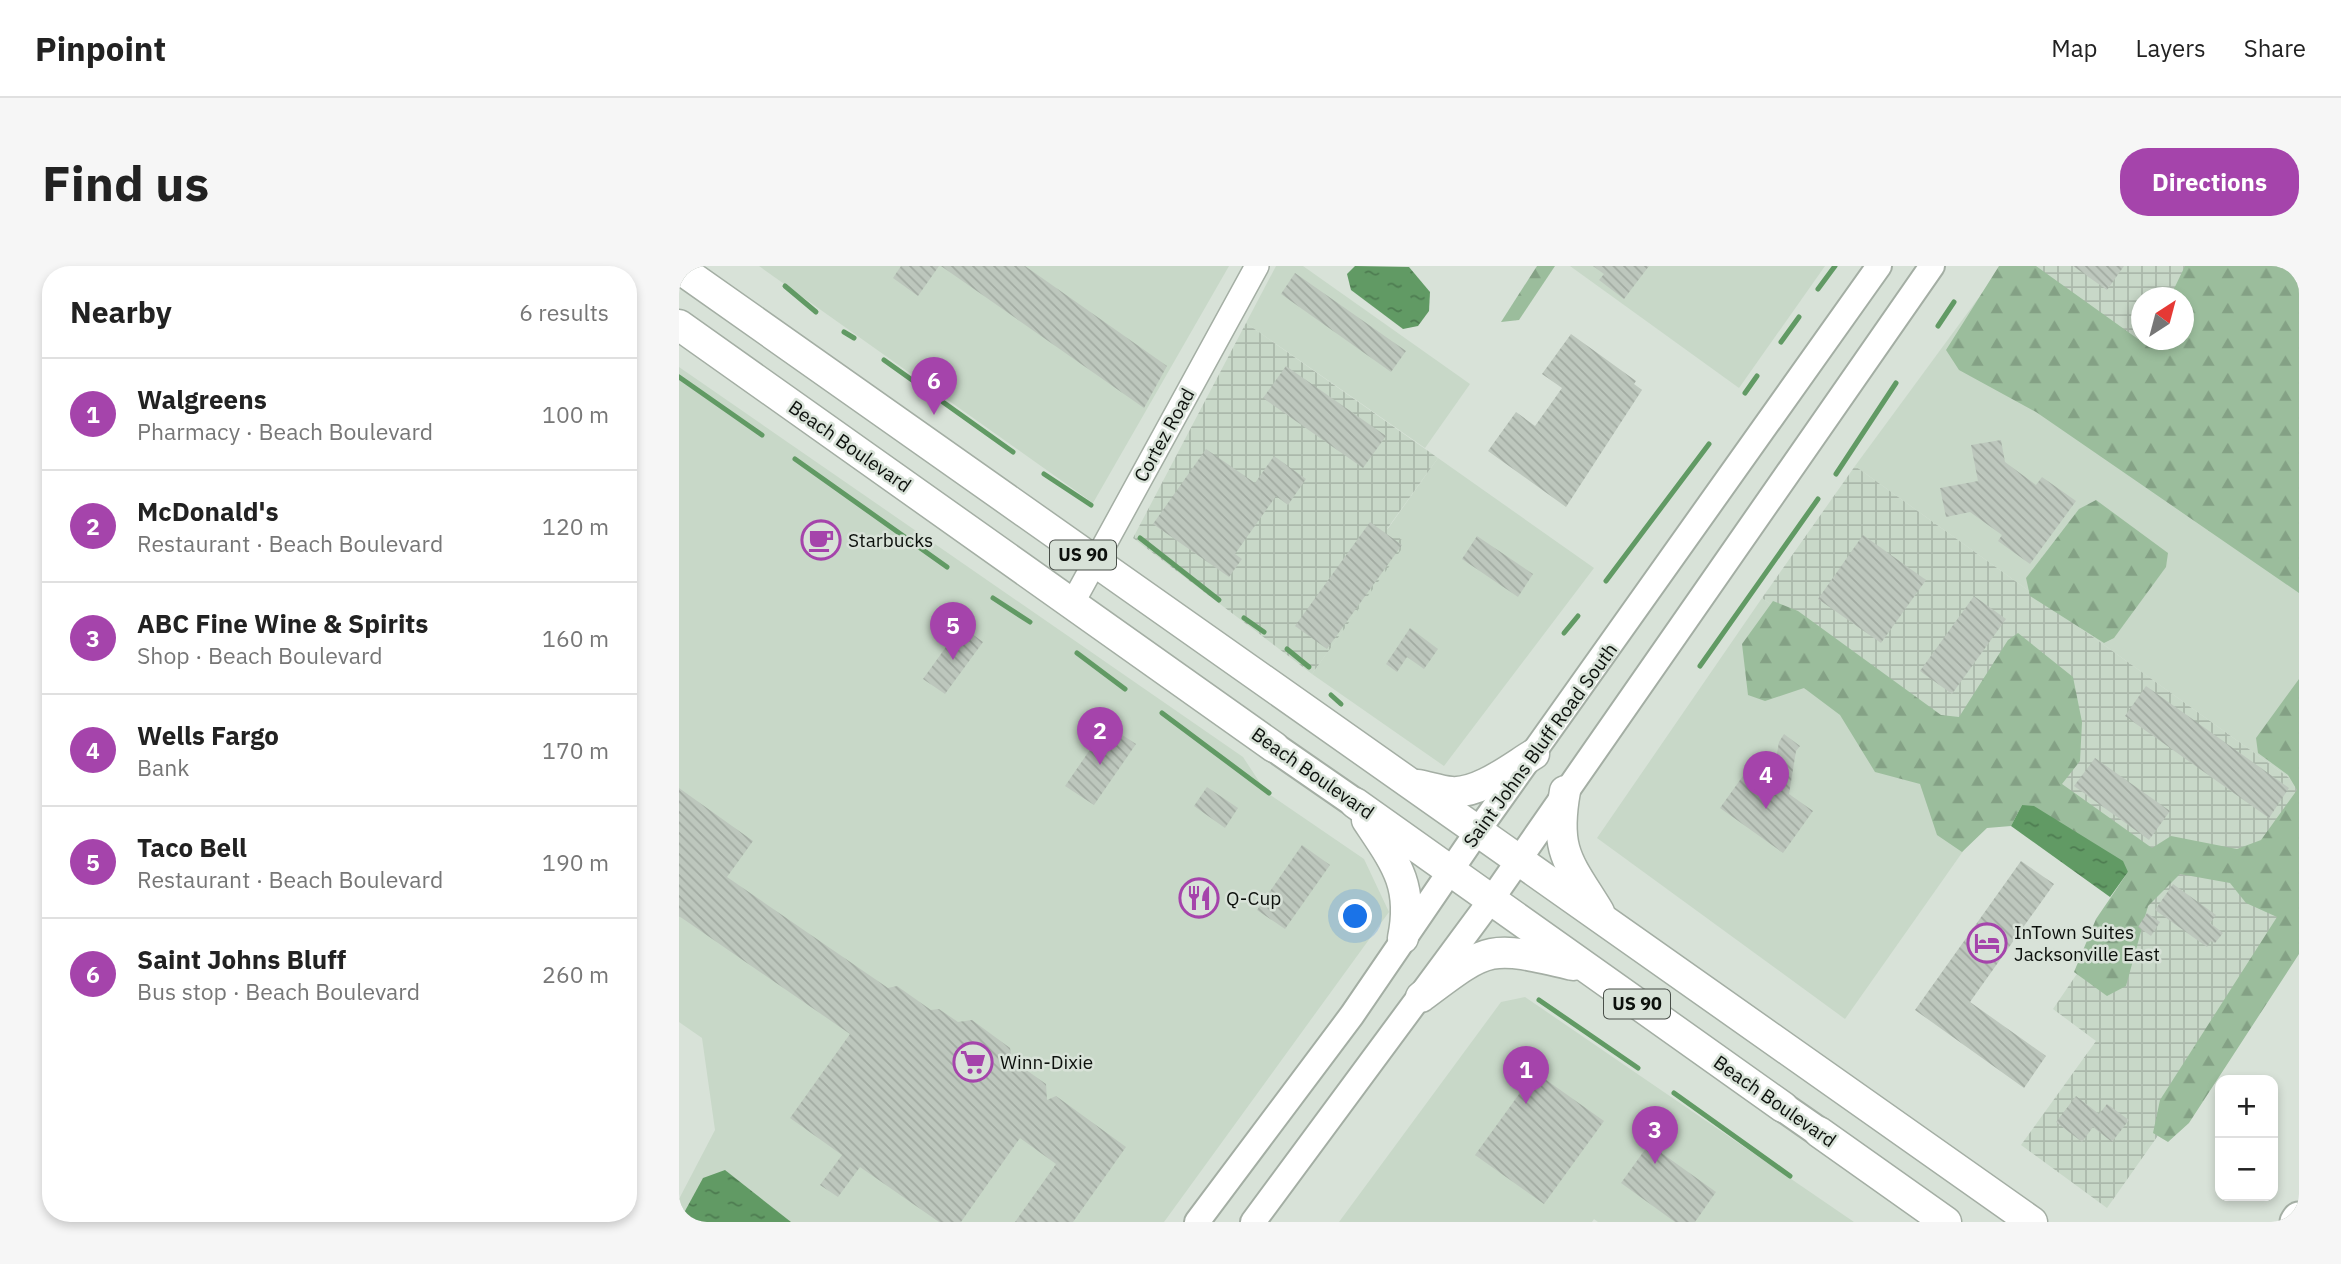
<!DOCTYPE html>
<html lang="en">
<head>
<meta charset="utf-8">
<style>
	:root { --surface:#fff; --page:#f6f6f6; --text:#222; --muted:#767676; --line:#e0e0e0; --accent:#a544ab }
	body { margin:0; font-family:"IBM Plex Sans",sans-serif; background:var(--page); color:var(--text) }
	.controls { position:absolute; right:21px; bottom:21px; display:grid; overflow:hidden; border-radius:14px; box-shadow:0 4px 10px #0003 }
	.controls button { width:63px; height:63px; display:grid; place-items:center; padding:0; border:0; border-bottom:2px solid var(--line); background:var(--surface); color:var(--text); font:35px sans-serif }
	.compass { position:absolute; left:1452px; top:21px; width:63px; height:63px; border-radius:50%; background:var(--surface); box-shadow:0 4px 10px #0003; rotate:36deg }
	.you { position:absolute; left:677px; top:651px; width:24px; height:24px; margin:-18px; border:5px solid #fff; border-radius:50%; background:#1a73e8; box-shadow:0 0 0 10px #1a73e833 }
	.badge { display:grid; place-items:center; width:46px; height:46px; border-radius:50%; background:var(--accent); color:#fff; font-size:23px; font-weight:700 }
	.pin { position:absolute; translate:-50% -58px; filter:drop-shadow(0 2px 4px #0008) }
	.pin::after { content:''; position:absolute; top:37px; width:24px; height:21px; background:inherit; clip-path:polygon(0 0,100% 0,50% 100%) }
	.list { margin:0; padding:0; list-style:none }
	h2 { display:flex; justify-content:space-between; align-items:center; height:91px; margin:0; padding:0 28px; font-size:30px }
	h2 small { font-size:23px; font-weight:400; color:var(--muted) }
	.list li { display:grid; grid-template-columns:46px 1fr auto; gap:21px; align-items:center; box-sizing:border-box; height:112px; padding:0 28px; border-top:2px solid var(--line) }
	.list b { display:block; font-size:26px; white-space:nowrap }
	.list p { margin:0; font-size:23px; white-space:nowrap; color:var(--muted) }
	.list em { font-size:23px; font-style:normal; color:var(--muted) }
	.map { position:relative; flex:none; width:1620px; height:956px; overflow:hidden; border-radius:28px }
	header { display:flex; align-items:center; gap:42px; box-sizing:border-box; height:98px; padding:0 35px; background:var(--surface); border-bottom:2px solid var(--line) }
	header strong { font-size:33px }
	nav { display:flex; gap:38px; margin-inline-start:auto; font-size:24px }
	.intro { display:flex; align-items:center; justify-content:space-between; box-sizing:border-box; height:168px; padding:0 42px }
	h1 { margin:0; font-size:49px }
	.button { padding:18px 32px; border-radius:28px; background:var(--accent); color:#fff; font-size:24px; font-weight:700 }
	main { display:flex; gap:42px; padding:0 42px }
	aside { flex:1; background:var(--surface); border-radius:28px; box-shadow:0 4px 10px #0003 }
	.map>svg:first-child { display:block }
</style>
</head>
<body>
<header>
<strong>Pinpoint</strong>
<nav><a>Map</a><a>Layers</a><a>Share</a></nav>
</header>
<div class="intro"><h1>Find us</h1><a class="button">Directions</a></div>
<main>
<aside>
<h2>Nearby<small>6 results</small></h2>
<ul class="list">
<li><span class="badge">1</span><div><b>Walgreens</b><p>Pharmacy · Beach Boulevard</p></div><em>100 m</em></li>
<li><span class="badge">2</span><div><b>McDonald's</b><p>Restaurant · Beach Boulevard</p></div><em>120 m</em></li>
<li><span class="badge">3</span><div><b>ABC Fine Wine &amp; Spirits</b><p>Shop · Beach Boulevard</p></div><em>160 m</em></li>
<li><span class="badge">4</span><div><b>Wells Fargo</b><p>Bank</p></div><em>170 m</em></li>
<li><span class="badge">5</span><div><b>Taco Bell</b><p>Restaurant · Beach Boulevard</p></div><em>190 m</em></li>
<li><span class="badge">6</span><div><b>Saint Johns Bluff</b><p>Bus stop · Beach Boulevard</p></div><em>260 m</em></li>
</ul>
</aside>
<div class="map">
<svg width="1620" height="956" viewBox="0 0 1620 956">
	<defs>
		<pattern id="industrial-grid" width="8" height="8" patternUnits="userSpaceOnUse" patternTransform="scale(1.75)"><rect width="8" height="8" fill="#c8d8c8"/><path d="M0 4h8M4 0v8" fill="none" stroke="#abb8ab"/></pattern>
		<pattern id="forest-firs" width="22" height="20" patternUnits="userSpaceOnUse" patternTransform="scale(1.75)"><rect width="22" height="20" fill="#9bbd9c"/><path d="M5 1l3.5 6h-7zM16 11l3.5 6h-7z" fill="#84a185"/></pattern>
		<pattern id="water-ripples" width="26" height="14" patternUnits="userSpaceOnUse" patternTransform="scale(1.75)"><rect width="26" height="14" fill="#619a64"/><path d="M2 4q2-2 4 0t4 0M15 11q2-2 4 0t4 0" fill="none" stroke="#4e7c51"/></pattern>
		<pattern id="building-back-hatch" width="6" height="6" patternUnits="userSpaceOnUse" patternTransform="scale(1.75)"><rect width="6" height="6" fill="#bdc7bd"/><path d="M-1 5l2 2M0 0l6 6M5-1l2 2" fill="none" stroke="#a1aaa1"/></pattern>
	</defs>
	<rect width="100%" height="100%" fill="#d8e2d8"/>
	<g fill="#c8d8c8">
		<polygon points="80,0 550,0 414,237"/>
		<polygon points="597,0 624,0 791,118 746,182 567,57"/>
		<polygon points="891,0 1146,0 1060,122"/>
		<polygon points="1323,0 1620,212 1620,519 1176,200"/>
		<polygon points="0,101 564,491 587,526 685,593 710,646 485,956 0,956 0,933 36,864 23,772 0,756"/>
		<polygon points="759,192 915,302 765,500 633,408 726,277 708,264"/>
		<polygon points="1083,332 1337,510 1166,753 918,572"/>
		<polygon points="846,731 1175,956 919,956 915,953 913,956 660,956 822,736"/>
	</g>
	<g fill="url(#industrial-grid)" fill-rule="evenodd">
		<path d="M 1323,0 L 1620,0 L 1620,212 ZM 1462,32 L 1504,32 L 1504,74 L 1462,74 Z"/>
		<polygon points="567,57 759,192 708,263 727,277 633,408 454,272"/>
		<polygon points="1176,200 1620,519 1620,645 1516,817 1428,942 1342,879 1417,775 1374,743 1470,602 1083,332"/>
	</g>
	<g fill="url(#forest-firs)">
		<polygon points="858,0 876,0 840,54 822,56"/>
		<polygon points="1320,0 1357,0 1459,73 1504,74 1504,32 1491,31 1506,0 1620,0 1620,327 1357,146 1280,104 1267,84"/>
		<polygon points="1417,234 1489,287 1487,301 1435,372 1425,377 1351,330 1347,312 1400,243"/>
		<polygon points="1094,335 1119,345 1262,449 1280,451 1329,374 1339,367 1394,411 1403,456 1401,495 1383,518 1473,582 1492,570 1558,583 1582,574 1618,524 1609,509 1579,487 1577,472 1620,413 1620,688 1510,857 1489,876 1474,867 1481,834 1598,651 1567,637 1551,617 1501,608 1469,640 1447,720 1428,730 1395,706 1417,653 1449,606 1343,539 1332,560 1308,562 1283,586 1258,569 1241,518 1196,506 1161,449 1125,422 1086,435 1069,429 1063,378"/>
	</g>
	<g fill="url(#water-ripples)">
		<polygon points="676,0 730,1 751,26 750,45 739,60 724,63 672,24 668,8"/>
		<polygon points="1343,539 1355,540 1444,595 1449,606 1431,631 1332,560"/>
		<polygon points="46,904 112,956 0,956 24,912"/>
	</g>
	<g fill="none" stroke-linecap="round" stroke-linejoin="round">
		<g stroke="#619a64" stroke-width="5">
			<polyline points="106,20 137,46"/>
			<polyline points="1139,23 1156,0"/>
			<polyline points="1259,60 1275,36"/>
			<polyline points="165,66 175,72"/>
			<polyline points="1102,76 1120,51"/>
			<polyline points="205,94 334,186"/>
			<polyline points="0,111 83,169"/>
			<polyline points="1066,127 1078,110"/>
			<polyline points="116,193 268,301"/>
			<polyline points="365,208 412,239"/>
			<polyline points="1157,208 1217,117"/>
			<polyline points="461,272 540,334"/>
			<polyline points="927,315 1030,178"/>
			<polyline points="314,332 351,356"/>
			<polyline points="565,352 585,366"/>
			<polyline points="885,367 899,350"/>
			<polyline points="608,383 630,401"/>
			<polyline points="398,387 446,423"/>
			<polyline points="1021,400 1139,233"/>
			<polyline points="652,429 662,438"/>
			<polyline points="483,447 590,527"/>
			<polyline points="860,734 959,802"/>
			<polyline points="995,827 1111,910"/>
		</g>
	</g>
	<g fill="url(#building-back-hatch)">
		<polygon points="222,0 260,0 239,30 214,12"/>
		<polygon points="262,0 346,0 488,100 465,142"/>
		<polygon points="914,0 970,0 945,33 920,14 925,8"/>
		<polygon points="1394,0 1445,0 1428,24"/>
		<polygon points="616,7 727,85 712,106 602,28"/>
		<polygon points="892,68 957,115 955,118 963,124 887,241 809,185 837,146 856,160 883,122 863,108"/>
		<polygon points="607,100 707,170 684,202 584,132"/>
		<polygon points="1322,174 1326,196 1357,219 1363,211 1397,235 1351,298 1319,275 1323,269 1291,246 1267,251 1261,222 1299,215 1292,179"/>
		<polygon points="527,183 576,217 595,190 627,213 609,239 597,230 556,288 563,293 550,311 474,258"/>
		<polygon points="691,256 723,279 648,383 616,360"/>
		<polygon points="1184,269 1247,314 1202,377 1139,333"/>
		<polygon points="798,270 854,308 839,331 783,293"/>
		<polygon points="1295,330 1327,353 1273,428 1241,405"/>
		<polygon points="282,360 304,376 266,428 244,413"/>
		<polygon points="731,362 759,383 745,403 728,391 718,406 707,398"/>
		<polygon points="1467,420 1610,522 1590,552 1446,450"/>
		<polygon points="428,459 457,478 415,539 386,520"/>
		<polygon points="1105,468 1121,480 1117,485 1110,528 1134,545 1104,587 1041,542 1071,500 1093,516 1100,476"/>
		<polygon points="1416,492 1491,545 1470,574 1395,520"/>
		<polygon points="528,521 559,542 546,562 515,540"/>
		<polygon points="0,522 74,575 48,611 209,722 218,720 252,744 260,743 279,756 293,754 331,782 333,794 367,818 368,834 377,830 447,881 394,956 336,956 377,898 341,872 282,956 260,956 181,901 159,931 141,919 163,889 111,852 171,768 0,650"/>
		<polygon points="623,579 651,599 606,663 578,644"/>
		<polygon points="1342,595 1375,618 1291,736 1367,790 1345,822 1236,744"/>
		<polygon points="1494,618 1537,649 1531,657 1544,667 1536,677 1532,675 1528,681 1476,644"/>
		<polygon points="1468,647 1481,656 1472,670 1459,661"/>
		<polygon points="856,806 925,855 865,938 796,889"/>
		<polygon points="1397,830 1420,848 1428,838 1450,854 1433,876 1414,861 1403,876 1377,856"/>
		<polygon points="970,878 1037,926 1016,956 996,956 942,917"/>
	</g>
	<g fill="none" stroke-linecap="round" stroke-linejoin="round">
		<g stroke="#a4aea4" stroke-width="26">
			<polyline id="tertiary" points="393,338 578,0"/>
		</g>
		<g stroke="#a4aea4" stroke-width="28">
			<g id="secondary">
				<polyline points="518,956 673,749 798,566 1200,0"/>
				<polyline points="574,956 812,634 1253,0"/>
			</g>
		</g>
		<g stroke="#a4aea4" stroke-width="32">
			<g id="primary">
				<polyline points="595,481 676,537"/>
				<polyline points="1104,841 1140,866"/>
			</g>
		</g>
		<g stroke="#a4aea4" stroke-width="33">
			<g id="trunk">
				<polyline points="0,2 1353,956"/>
				<polyline points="0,59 595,481"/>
				<path d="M 739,519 C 750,521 761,525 772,526 C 800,528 832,502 855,488"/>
				<path d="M 886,525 C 875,586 890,597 920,646"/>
				<polyline points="676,537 1104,841"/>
				<path d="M 688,554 C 716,596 735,619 724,672"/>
				<path d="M 742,731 C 811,679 809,679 894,699"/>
				<polyline points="1140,866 1267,956"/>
			</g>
		</g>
		<g stroke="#a4aea4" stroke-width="37">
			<polyline id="motorway" points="1618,956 1620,953"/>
		</g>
		<use href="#tertiary" stroke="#fff" stroke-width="23"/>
		<use href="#secondary" stroke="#fff" stroke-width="24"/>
		<use href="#primary" stroke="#fff" stroke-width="28"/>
		<use href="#trunk" stroke="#fff" stroke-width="30"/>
		<use href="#motorway" stroke="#fff" stroke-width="33"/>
	</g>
	<defs>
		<g id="cafe-ring" transform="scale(2.0125)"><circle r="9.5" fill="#d8e2d8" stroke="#a544ab" stroke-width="1.5"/><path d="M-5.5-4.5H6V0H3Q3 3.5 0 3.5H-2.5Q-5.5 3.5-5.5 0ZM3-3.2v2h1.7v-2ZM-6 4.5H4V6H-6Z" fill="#a544ab"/></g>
		<g id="restaurant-ring" transform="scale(2.0125)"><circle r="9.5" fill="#d8e2d8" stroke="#a544ab" stroke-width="1.5"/><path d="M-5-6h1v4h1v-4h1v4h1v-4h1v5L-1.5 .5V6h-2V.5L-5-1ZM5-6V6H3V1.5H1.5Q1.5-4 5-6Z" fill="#a544ab"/></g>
		<g id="hotel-ring" transform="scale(2.0125)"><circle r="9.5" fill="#d8e2d8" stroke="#a544ab" stroke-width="1.5"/><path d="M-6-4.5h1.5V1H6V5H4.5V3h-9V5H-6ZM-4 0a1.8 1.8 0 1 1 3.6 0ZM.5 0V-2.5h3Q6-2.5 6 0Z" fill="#a544ab"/></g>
		<g id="supermarket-ring" transform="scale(2.0125)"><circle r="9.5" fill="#d8e2d8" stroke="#a544ab" stroke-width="1.5"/><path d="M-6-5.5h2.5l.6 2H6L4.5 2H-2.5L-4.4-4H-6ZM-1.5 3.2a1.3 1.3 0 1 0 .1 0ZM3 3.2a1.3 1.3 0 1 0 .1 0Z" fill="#a544ab"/></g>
	</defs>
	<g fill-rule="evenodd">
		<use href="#cafe-ring" x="142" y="274"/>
		<use href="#restaurant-ring" x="520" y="632"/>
		<use href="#hotel-ring" x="1308" y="677"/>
		<use href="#supermarket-ring" x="294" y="796"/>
	</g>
	<g text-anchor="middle" stroke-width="5" stroke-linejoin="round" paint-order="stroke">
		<g fill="#d8e2d8" stroke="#494f49" stroke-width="2">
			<rect x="371" y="274.5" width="66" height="29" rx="5"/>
			<rect x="925" y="723.5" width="66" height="29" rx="5"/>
		</g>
		<g font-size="18" font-weight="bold" fill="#0c100c">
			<text x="404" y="295">US 90</text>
			<text x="958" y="744">US 90</text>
		</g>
		<g font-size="19" fill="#0c100c" stroke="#d8e2d8">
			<text transform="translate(485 169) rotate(-61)" y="7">Cortez Road</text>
			<text transform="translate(171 180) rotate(35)" y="7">Beach Boulevard</text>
			<text transform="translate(861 479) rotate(-54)" y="7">Saint Johns Bluff Road South</text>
			<text transform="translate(634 507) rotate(35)" y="7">Beach Boulevard</text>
			<text transform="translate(1096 835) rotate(35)" y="7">Beach Boulevard</text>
		</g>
		<g font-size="19" fill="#0c100c" stroke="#d8e2d8" text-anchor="start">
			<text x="169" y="281">Starbucks</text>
			<text x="547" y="639">Q-Cup</text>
			<text x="1335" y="673">InTown Suites<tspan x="1335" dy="22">Jacksonville East</tspan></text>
			<text x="321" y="803">Winn-Dixie</text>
		</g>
	</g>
</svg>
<div class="controls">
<button>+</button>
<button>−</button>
</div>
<svg class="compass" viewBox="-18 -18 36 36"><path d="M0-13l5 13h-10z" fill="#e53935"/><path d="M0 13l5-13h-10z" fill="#767676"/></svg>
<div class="you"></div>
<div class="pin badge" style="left:847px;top:838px">1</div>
<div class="pin badge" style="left:421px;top:499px">2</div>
<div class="pin badge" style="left:976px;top:898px">3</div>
<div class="pin badge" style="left:1087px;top:543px">4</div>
<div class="pin badge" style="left:274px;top:394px">5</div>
<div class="pin badge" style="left:255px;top:149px">6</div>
</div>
</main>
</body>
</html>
